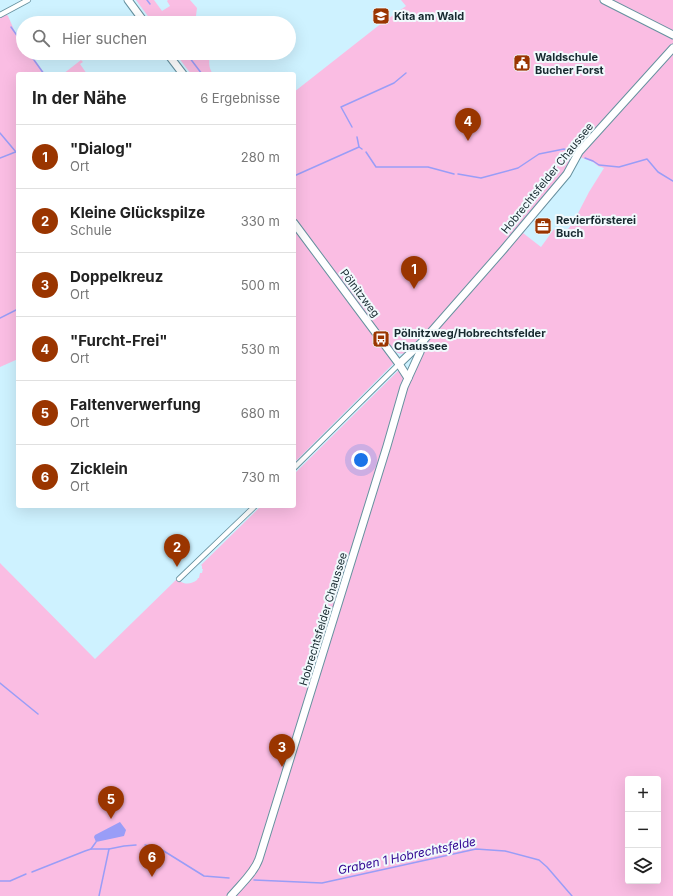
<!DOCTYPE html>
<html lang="de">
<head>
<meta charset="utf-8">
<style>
	:root { --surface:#fff; --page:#f2f2f2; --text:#222; --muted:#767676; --line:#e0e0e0; --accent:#9a3500 }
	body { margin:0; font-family:Inter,sans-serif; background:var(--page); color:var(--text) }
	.controls { position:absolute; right:12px; bottom:12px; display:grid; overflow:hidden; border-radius:4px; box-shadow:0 4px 16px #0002 }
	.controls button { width:36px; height:36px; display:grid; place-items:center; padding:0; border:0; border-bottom:1px solid var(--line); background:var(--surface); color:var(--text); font:20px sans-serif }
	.you { position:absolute; left:361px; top:460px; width:14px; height:14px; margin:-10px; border:3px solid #fff; border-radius:50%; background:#1a73e8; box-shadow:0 0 0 6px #1a73e833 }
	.badge { display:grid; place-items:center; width:26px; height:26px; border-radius:50%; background:var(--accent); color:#fff; font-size:13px; font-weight:700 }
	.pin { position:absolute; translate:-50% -33px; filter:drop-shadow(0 1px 2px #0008) }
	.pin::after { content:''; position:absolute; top:21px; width:14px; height:12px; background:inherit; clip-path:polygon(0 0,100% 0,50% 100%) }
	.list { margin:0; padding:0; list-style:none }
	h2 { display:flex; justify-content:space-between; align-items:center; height:52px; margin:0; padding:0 16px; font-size:17px }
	h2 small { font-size:13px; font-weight:400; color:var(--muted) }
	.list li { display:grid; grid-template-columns:26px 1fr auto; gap:12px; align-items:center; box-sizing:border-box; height:64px; padding:0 16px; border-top:1px solid var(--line) }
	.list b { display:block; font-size:15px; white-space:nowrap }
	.list p { margin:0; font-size:13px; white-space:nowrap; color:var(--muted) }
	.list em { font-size:13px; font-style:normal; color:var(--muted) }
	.icon { flex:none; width:22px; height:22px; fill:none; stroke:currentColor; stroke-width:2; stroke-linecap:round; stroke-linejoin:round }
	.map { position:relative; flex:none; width:673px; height:896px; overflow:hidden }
	.search { position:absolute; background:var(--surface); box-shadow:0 4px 16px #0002; left:16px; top:16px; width:280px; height:44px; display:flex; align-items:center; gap:10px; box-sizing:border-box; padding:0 14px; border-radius:22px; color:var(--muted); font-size:15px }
	.panel { position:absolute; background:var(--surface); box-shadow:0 4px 16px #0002; left:16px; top:72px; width:280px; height:436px; border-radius:4px }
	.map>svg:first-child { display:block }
</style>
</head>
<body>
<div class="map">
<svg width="673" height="896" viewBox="0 0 673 896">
	<rect width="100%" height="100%" fill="#cef2ff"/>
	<g fill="#fabde3" fill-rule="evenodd">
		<polygon points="136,0 154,0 162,11 170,6 167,1 168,0 190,0 197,8 195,23 153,23"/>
		<path d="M 401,0 L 673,0 L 673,896 L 0,896 L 0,563 L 95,659 L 180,576 L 180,581 C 185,585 192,584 197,580 L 198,578 L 199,578 L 200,573 L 202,573 L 203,569 L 202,569 L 202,566 L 201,565 L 261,506 L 294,506 L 294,474 L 400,369 L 404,377 L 400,386 L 406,387 L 428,342 L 437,329 L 431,327 L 406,353 C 397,356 392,349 388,343 L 294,219 L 294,92 L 378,26 L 406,6 ZM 580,157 L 593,162 L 598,166 L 604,168 L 589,192 L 574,221 L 563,236 L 554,229 L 541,247 L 523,233 L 559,190 ZM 628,779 L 658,779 L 658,881 L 628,881 Z"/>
		<polygon points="5,13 8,16 15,32 23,43 23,53 30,53 45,74 18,74 18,359 0,367 0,15"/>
		<path d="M 175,53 L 210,53 C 209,61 208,67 213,74 L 191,74 Z"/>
		<polygon points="81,60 83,62 80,64 87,74 63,74"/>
		<polygon points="294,231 295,231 306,245 394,363 294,463"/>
	</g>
	<polygon fill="#999df7" points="120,822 126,830 124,836 96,842 94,837 95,835"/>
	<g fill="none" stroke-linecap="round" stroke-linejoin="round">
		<g stroke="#999df7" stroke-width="1.5">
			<polyline points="147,0 150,4"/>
			<polyline points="160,18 164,23"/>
			<polyline points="11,27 23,44"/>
			<polyline points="29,53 44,74"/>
			<polyline points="186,53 202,74"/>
			<polyline points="352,127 341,107 394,83 406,73"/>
			<polyline points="0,133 16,152"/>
			<polyline points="357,137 359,147"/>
			<polyline points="366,152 376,167 428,167 454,174"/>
			<polyline points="0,158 18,151"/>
			<polyline points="585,158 593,161 599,165 619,167 647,159 658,172 673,181"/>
			<polyline points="458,174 481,178 518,168 539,154 564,149 567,150"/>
			<polyline points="294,176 359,147 362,149"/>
			<polyline points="0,318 18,309"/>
			<polyline points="0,683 38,714"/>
			<polyline points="145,845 159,848 204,876 229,878"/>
			<polyline points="91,849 96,842"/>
			<polyline points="32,872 85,851 91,849 109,849 124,846 136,845"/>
			<polyline points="254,880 322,883 476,849 505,851 539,860 547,867 572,896"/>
			<polyline points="0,881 10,881 26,874"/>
			<polyline points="99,896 109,849"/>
		</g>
		<g stroke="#66919f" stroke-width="6">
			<g id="street">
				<polyline points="0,15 28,0"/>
				<polyline points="294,468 399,364"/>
				<polyline points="179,579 255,506"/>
			</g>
		</g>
		<g stroke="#66919f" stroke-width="9">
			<g id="secondary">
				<polyline points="128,0 145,23"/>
				<polyline points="604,0 673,35"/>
				<polyline points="167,53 183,74"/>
				<polyline points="294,223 399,364 408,378"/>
				<polyline points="399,364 423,341 503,250 567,174 579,152 673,48"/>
				<path d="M 231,896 C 241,884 254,873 259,859 L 387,446 L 404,387 L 420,352 L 423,341"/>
			</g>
		</g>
		<use href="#street" stroke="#fff" stroke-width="4.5"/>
		<use href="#secondary" stroke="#fff" stroke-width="7"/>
	</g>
	<defs>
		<g id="school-square" transform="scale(0.9)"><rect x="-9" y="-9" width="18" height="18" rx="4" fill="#9a3500" stroke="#f1fafd"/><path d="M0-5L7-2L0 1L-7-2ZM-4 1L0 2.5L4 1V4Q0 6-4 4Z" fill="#fff"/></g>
		<g id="civic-square" transform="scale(0.9)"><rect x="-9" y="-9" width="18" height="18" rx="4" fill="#9a3500" stroke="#f1fafd"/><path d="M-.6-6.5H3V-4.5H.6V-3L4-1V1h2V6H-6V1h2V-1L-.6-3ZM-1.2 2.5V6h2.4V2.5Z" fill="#fff"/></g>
		<g id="office-square" transform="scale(0.9)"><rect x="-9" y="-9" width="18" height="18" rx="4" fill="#9a3500" stroke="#f1fafd"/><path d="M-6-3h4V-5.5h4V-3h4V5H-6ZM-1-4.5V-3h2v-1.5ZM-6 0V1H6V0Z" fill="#fff"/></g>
		<g id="bus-square" transform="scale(0.9)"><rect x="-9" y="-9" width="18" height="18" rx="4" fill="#9a3500" stroke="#f1fafd"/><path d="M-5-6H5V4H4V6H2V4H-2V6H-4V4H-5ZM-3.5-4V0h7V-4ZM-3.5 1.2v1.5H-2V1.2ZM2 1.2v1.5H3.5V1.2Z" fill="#fff"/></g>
	</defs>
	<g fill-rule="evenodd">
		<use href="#school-square" x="381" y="16"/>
		<use href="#civic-square" x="522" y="63"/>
		<use href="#office-square" x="543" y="226"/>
		<use href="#bus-square" x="381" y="339"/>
	</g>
	<g text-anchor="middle" stroke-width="4" stroke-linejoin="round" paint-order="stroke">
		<g font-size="11" font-weight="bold" fill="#182a30" stroke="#f1fafd" text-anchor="start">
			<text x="394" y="20">Kita am Wald</text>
			<text x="535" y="61">Waldschule<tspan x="535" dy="13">Bucher Forst</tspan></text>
			<text x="556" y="224">Revierförsterei<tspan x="556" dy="13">Buch</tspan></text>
			<text x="394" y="337">Pölnitzweg/Hobrechtsfelder<tspan x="394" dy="13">Chaussee</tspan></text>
		</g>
		<g font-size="11" fill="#182a30" stroke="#f1fafd">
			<text transform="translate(547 178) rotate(-51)" y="4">Hobrechtsfelder Chaussee</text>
			<text transform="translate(360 293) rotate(53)" y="4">Pölnitzweg</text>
			<text transform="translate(323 619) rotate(-73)" y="4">Hobrechtsfelder Chaussee</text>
		</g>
		<g font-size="12" font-style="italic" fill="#2f0391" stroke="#f1fafd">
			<text transform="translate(407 856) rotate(-12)" y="4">Graben 1 Hobrechtsfelde</text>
		</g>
	</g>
</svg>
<div class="controls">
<button>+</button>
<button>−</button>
<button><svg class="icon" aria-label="layers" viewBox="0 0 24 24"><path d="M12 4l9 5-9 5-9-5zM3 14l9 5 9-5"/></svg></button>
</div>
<div class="you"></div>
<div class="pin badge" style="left:414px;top:289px">1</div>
<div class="pin badge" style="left:177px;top:567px">2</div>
<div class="pin badge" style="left:282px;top:767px">3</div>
<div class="pin badge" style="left:468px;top:141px">4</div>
<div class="pin badge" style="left:111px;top:819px">5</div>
<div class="pin badge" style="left:152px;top:877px">6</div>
<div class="search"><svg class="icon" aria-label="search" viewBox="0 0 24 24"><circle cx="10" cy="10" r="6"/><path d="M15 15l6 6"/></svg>Hier suchen</div>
<section class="panel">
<h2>In der Nähe<small>6 Ergebnisse</small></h2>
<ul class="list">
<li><span class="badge">1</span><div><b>&quot;Dialog&quot;</b><p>Ort</p></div><em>280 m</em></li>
<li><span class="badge">2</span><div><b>Kleine Glückspilze</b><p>Schule</p></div><em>330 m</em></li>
<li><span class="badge">3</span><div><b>Doppelkreuz</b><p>Ort</p></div><em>500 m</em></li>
<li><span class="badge">4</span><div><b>&quot;Furcht-Frei&quot;</b><p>Ort</p></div><em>530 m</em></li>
<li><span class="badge">5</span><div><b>Faltenverwerfung</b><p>Ort</p></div><em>680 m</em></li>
<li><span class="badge">6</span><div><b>Zicklein</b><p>Ort</p></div><em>730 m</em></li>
</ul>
</section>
</div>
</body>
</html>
